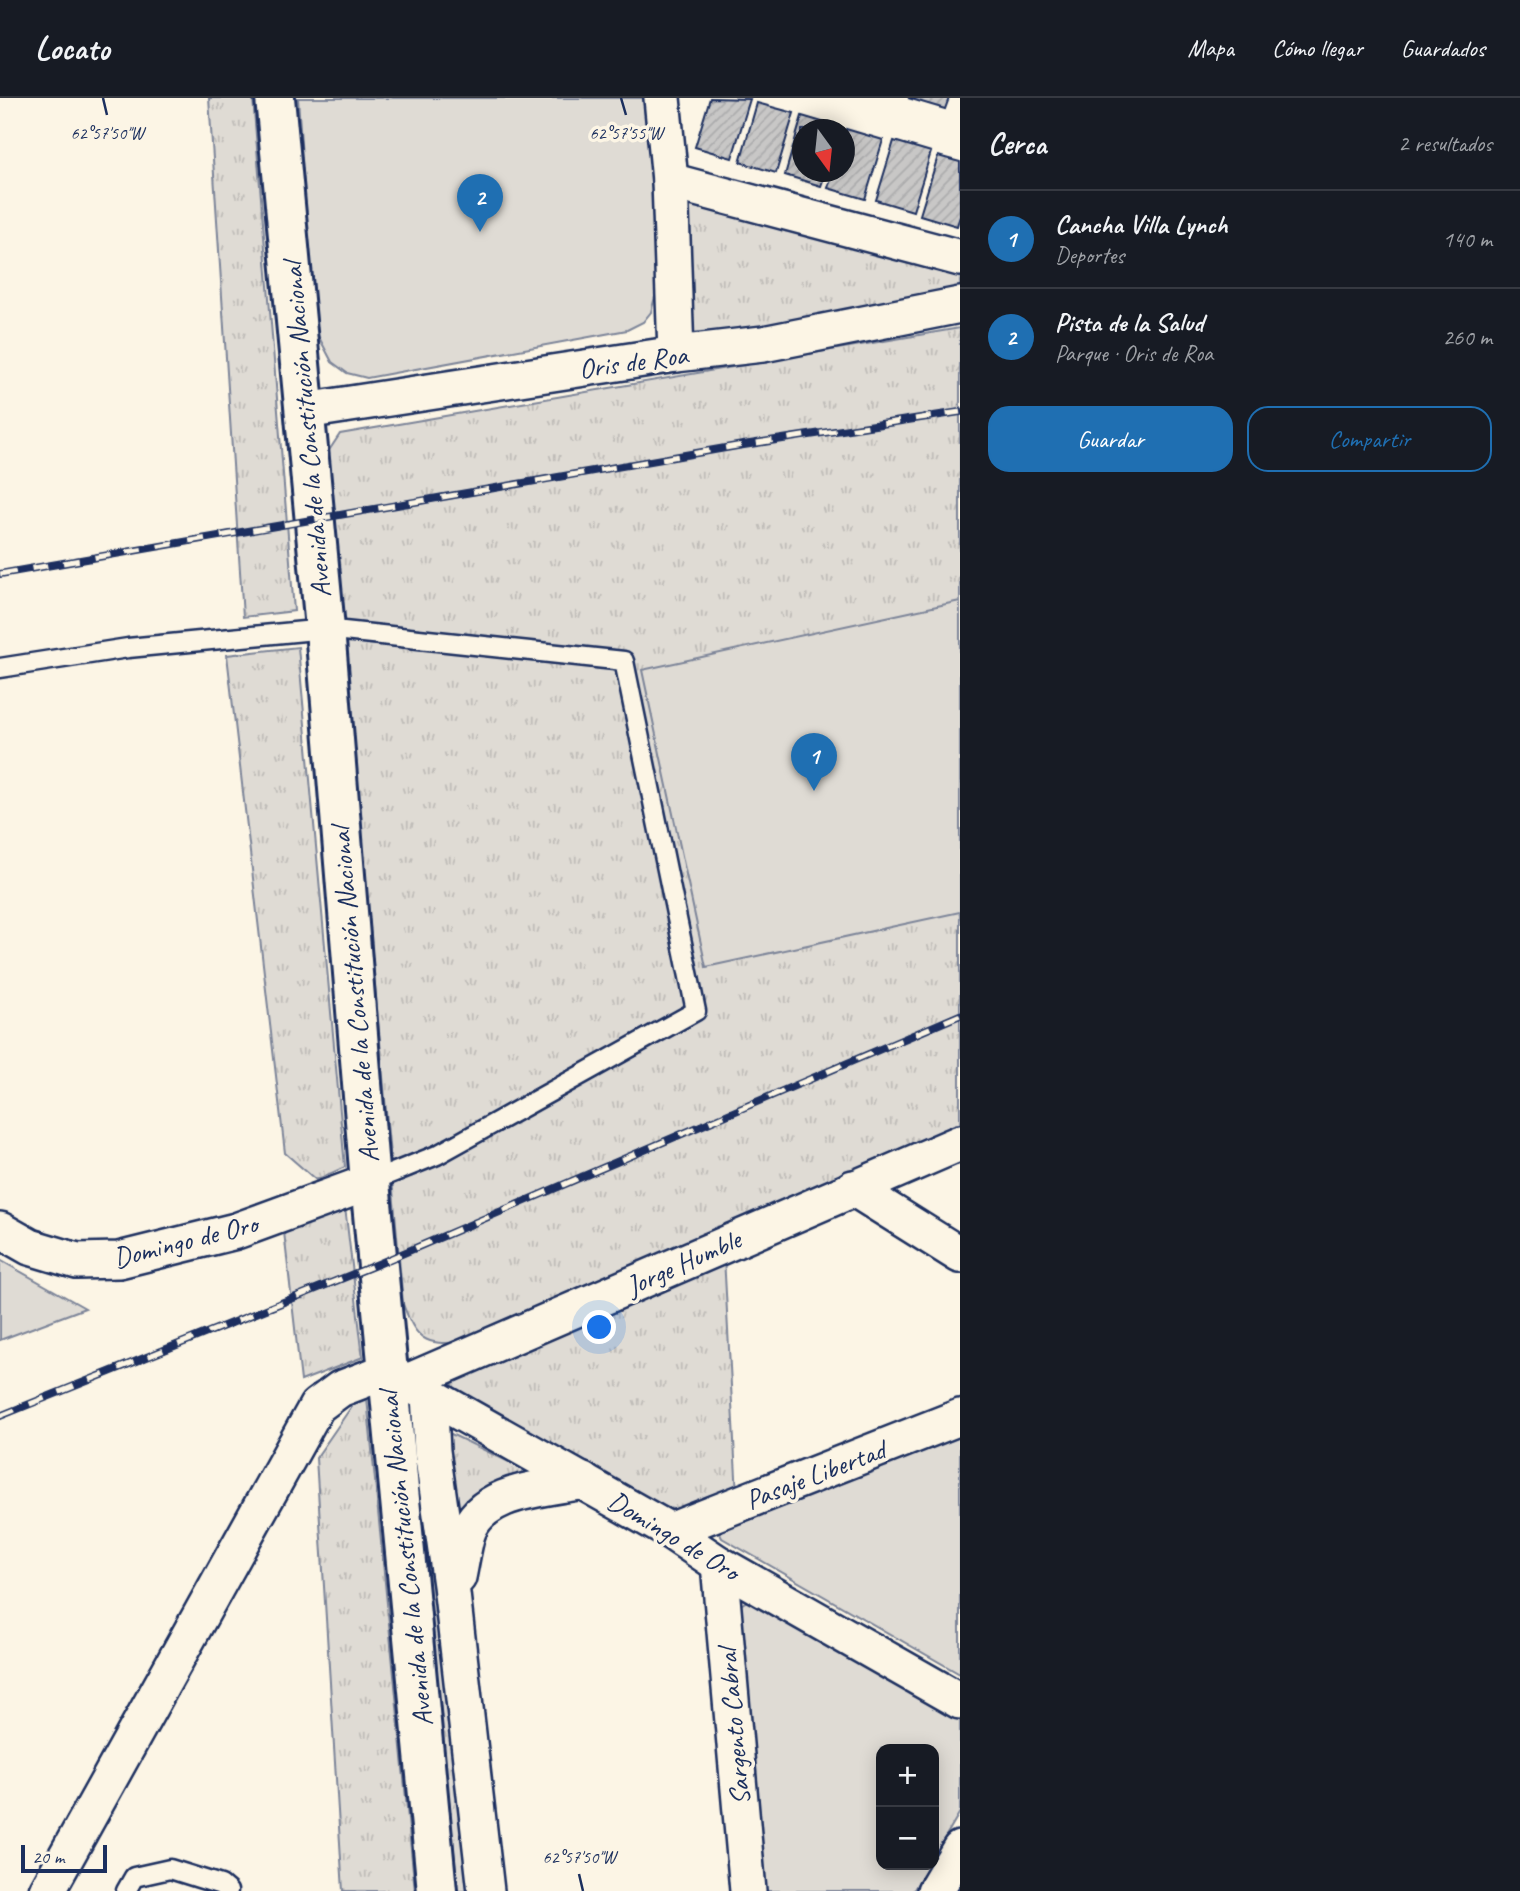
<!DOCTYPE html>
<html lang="es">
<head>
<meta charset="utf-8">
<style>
	:root { --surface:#171b24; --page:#242831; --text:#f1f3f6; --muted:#9ea1a6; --line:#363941; --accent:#1f6fb2 }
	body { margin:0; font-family:Caveat,sans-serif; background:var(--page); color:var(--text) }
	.controls { position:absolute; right:21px; bottom:21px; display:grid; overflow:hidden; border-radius:14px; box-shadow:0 4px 18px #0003 }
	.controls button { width:63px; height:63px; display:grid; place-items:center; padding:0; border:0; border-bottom:2px solid var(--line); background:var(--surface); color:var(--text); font:35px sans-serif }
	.compass { position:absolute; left:792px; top:21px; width:63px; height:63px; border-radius:50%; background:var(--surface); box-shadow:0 4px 18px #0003; rotate:165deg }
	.scale { position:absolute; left:21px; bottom:18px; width:86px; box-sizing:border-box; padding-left:7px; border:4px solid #1b2f5e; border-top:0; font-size:19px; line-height:24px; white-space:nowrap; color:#1b2f5e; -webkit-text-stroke:5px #fcf5e5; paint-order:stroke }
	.you { position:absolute; left:600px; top:1230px; width:24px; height:24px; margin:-18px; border:5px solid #fff; border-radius:50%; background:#1a73e8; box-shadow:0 0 0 10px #1a73e833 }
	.badge { display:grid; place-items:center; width:46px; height:46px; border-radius:50%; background:var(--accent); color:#fff; font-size:23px; font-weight:700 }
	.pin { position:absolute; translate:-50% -58px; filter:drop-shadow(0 2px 4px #0008) }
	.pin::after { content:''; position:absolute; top:37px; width:24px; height:21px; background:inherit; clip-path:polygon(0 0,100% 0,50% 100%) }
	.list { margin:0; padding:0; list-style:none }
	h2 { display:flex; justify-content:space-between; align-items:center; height:91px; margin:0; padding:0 28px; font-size:30px }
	h2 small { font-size:23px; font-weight:400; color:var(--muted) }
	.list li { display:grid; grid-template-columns:46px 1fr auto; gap:21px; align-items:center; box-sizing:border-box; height:98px; padding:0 28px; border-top:2px solid var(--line) }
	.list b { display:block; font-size:26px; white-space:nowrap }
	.list p { margin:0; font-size:23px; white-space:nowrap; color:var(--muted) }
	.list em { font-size:23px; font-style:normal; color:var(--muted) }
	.actions { display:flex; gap:14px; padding:21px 28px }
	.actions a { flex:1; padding:16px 0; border:2px solid var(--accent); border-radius:21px; text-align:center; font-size:24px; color:var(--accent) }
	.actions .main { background:var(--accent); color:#fff }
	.map { position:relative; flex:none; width:960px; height:1793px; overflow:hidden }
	header { display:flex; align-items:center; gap:42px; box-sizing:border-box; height:98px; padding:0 35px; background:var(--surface); border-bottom:2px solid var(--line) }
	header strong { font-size:33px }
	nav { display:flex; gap:38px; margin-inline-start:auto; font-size:24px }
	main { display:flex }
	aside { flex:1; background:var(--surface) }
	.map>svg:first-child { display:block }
</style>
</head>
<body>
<header>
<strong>Locato</strong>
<nav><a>Mapa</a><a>Cómo llegar</a><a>Guardados</a></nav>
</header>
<main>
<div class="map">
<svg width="960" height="1793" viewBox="0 0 960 1793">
	<defs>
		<pattern id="grass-tufts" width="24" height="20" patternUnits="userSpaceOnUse" patternTransform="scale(1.75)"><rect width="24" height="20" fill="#dfdbd4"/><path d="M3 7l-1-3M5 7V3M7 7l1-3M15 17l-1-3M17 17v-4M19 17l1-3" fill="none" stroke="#bfbcb8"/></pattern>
		<pattern id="building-hatch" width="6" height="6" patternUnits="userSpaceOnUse" patternTransform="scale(1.75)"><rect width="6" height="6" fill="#c8c7c6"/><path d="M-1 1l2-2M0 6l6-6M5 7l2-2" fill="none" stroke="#ababac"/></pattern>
	</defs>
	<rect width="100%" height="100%" fill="#fcf5e5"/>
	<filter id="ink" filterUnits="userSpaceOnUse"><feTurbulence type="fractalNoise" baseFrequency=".0143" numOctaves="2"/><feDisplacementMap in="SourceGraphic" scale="14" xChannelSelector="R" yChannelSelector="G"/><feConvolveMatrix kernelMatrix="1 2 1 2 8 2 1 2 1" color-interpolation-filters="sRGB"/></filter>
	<g filter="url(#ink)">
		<g fill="url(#grass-tufts)" stroke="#7d8599" stroke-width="2">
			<polygon points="209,0 253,0 294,513 243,519"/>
			<polygon points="690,105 960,170 960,201 691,239 685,110"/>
			<path d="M 960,230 L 960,1030 L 462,1244 C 424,1248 416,1241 403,1206 L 328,354 L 340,336 Z"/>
			<polygon points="298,549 345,1069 316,1082 285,1055 227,557"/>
			<polygon points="345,1109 363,1259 301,1283 284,1134"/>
			<path d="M 724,1159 L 737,1397 C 694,1414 686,1419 641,1401 L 456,1294 L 452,1285 L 457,1276 Z"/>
			<polygon points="367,1300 415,1793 343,1793 316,1360 354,1305"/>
			<polygon points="449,1335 536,1377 458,1452 442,1352"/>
			<polygon points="418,1339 475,1793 458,1793 414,1350"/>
		</g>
		<g fill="#dfdbd4" stroke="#7d8599" stroke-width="2">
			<polygon points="298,0 643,0 652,77 657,191 651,214 643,224 627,232 367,280 347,275 332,264 313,228"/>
			<polygon points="960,503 960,814 706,869 642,572"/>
			<polygon points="0,1162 85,1210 0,1242"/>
			<polygon points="960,1329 960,1576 722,1440 717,1430"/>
			<polygon points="752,1500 960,1611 960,1714 934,1758 934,1651 881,1651 881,1767 929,1767 913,1793 762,1793 739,1508"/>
		</g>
		<g fill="url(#building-hatch)" stroke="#1b2f5e" stroke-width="2">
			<polygon points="710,0 750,1 732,60 695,49"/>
			<polygon points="908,0 949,0 945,11"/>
			<polygon points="757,5 794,15 776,75 740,64"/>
			<polygon points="802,18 839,29 838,32 802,32 802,74 826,74 821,88 785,77"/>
			<polygon points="846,31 883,42 865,101 828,90 833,74 844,74"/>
			<polygon points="894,43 931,54 913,113 876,102"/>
			<polygon points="938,58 960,64 960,118 957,128 920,117"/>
		</g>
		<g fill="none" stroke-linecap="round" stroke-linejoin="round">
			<g stroke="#1b2f5e" stroke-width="23">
				<g id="lane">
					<polyline points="0,570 128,550 325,531 624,563 696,913 437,1057 370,1084"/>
					<polyline points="126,1793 134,1779 170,1771 221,1787 228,1793"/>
				</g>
			</g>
			<g stroke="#1b2f5e" stroke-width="40">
				<g id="street">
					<polyline points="662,0 670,83 676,256"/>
					<polyline points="670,83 960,160"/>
					<polyline points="305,313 676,256 763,246 960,207"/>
					<polyline points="853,1090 960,1157"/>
					<polyline points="0,1132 30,1149 77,1163 119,1162 236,1133 370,1084"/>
					<polyline points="407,1284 960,1045"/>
					<polyline points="429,1295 432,1353 451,1487 486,1793"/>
					<polyline points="670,1433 960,1319"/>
					<polyline points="719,1466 748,1793"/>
					<path d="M 458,1479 C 461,1465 463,1450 467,1436 C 481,1392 544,1391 583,1383"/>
					<polyline points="47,1793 317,1308 340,1291 387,1273 670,1433 719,1466 960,1603"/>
					<polyline points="935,1793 960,1751"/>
				</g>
			</g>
			<g stroke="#1b2f5e" stroke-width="44">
				<polyline id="secondary" points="275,0 325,531 370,1084 437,1793"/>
			</g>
			<use href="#lane" stroke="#fcf5e5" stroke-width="18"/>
			<use href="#street" stroke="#fcf5e5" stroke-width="35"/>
			<use href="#secondary" stroke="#fcf5e5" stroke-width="38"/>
			<g stroke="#1b2f5e" stroke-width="8">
				<g id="rail">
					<polyline points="0,476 737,348 960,314"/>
					<polyline points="0,1318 378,1166 960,917"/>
				</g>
			</g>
			<use href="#rail" stroke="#fcf5e5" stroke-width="5" stroke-dasharray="16" stroke-linecap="butt"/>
		</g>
	</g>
	<path fill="none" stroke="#1b2f5e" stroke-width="2.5" d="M 103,0 L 107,17M 621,0 L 626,17M 579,1776 L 583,1793"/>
	<g text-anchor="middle" stroke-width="7" stroke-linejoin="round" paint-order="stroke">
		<g font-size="28" fill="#1b2f5e" stroke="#fcf5e5">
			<text transform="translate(633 263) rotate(-8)" y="10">Oris de Roa</text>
			<text transform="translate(306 332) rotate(-95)" y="10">Avenida de la Constitución Nacional</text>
			<text transform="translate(354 897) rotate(-95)" y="10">Avenida de la Constitución Nacional</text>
			<text transform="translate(185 1142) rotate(-14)" y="10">Domingo de Oro</text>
			<text transform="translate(683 1164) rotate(-24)" y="10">Jorge Humble</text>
			<text transform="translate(815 1376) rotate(-21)" y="10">Pasaje Libertad</text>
			<text transform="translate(674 1437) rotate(31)" y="10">Domingo de Oro</text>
			<text transform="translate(405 1461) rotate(-96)" y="10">Avenida de la Constitución Nacional</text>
			<text transform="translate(733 1629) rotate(-95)" y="10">Sargento Cabral</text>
		</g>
	</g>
	<g font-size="18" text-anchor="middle" fill="#1b2f5e" stroke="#fcf5e5" stroke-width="7" stroke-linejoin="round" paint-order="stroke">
		<text x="107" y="41">62°57'50"W</text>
		<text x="626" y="41">62°57'55"W</text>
		<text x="579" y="1765">62°57'50"W</text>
	</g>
</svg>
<div class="controls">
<button>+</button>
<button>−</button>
</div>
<svg class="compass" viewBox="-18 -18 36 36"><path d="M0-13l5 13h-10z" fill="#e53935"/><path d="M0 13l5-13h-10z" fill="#9ea1a6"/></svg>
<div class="scale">20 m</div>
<div class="you"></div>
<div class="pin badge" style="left:814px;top:693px">1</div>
<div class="pin badge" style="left:480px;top:134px">2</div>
</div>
<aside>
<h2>Cerca<small>2 resultados</small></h2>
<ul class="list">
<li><span class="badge">1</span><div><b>Cancha Villa Lynch</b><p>Deportes</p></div><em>140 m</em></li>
<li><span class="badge">2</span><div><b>Pista de la Salud</b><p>Parque · Oris de Roa</p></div><em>260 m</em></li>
</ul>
<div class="actions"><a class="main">Guardar</a><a>Compartir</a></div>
</aside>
</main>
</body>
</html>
